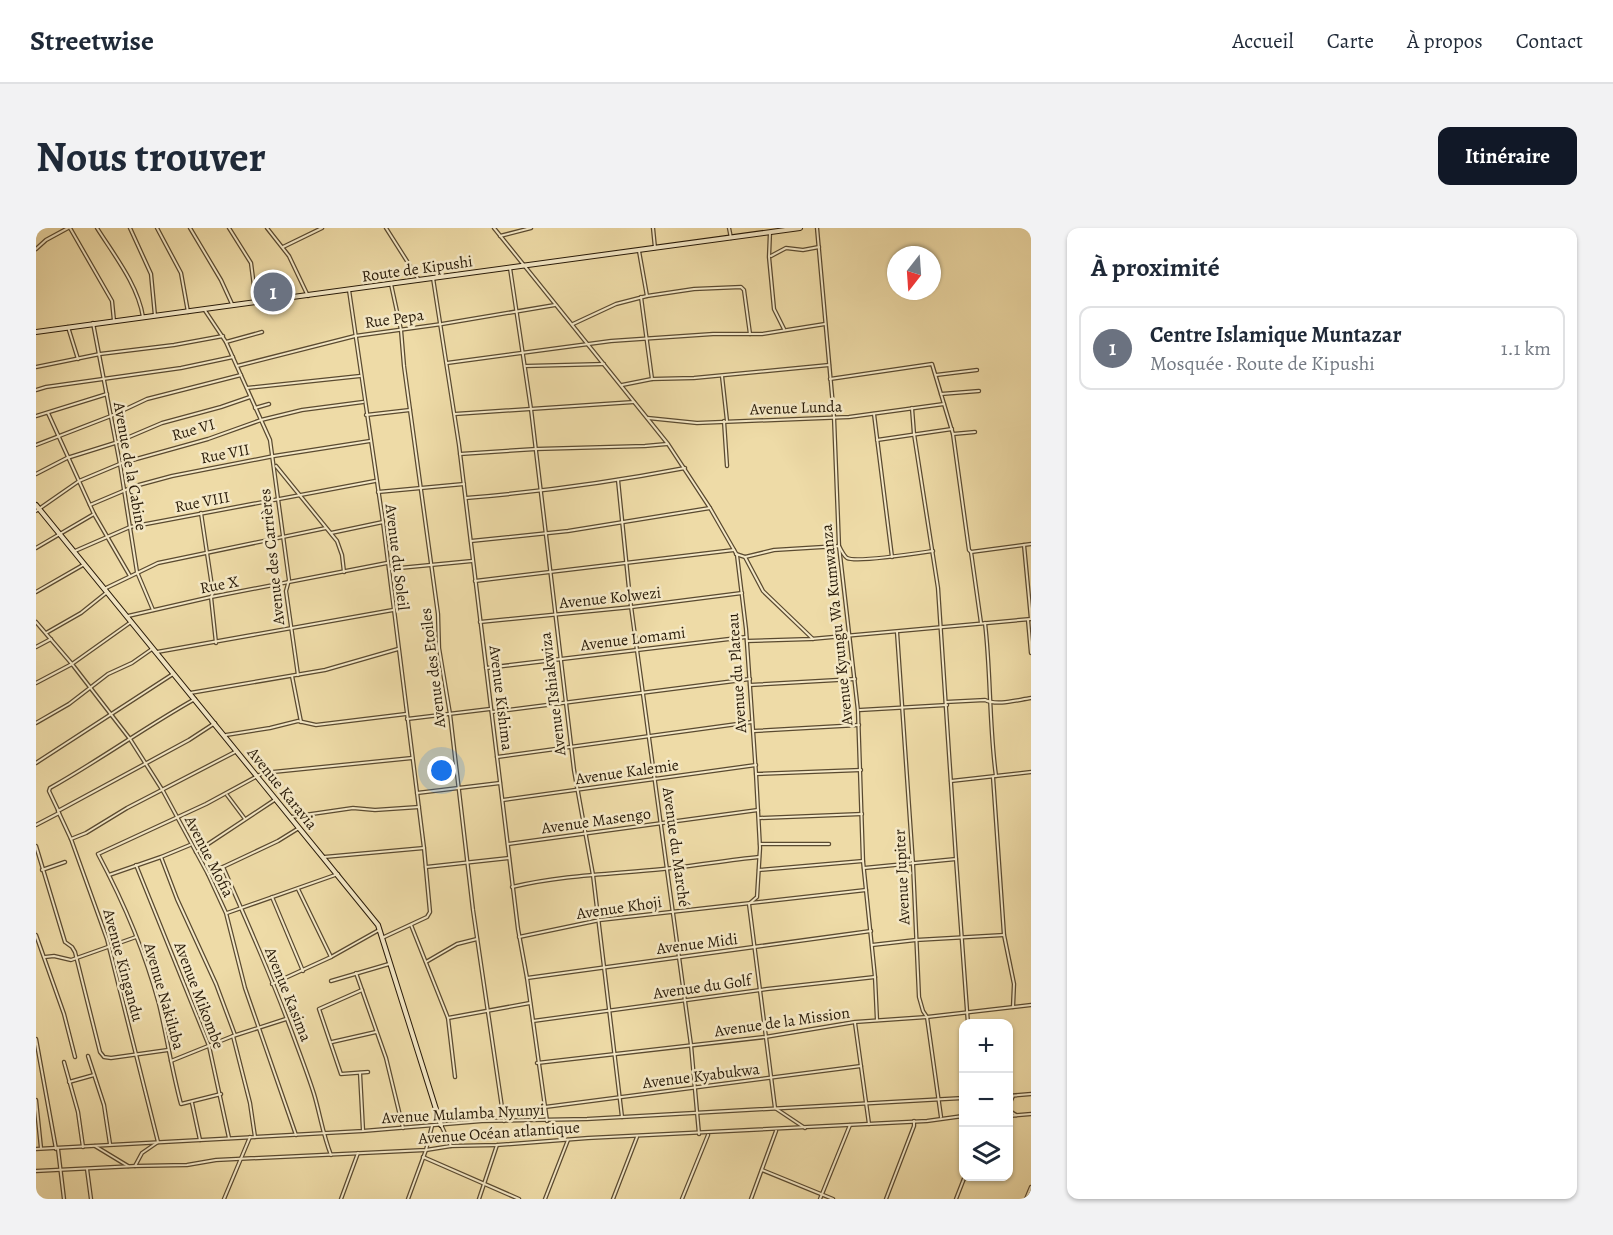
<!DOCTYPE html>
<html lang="fr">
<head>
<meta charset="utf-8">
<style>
	:root { --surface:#fff; --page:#f2f2f3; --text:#1f2937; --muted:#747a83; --line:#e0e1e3; --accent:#111827 }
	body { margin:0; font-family:Alegreya,serif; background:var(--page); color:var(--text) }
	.controls { position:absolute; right:18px; bottom:18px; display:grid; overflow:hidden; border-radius:12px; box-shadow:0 2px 4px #0004 }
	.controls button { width:54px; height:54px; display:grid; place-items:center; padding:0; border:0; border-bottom:2px solid var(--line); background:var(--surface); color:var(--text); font:30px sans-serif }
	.compass { position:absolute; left:851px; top:18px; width:54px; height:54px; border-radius:50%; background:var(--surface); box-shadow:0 2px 4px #0004; rotate:197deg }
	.you { position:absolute; left:406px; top:543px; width:21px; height:21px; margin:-15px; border:4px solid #fff; border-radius:50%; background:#1a73e8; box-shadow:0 0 0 9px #1a73e833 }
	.badge { display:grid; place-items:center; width:39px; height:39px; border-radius:50%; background:var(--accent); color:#fff; font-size:20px; font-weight:700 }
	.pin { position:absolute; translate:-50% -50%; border:3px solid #fff; box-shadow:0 2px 6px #0006 }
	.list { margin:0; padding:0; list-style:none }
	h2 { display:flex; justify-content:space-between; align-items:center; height:78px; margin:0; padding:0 24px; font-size:26px }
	h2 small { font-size:20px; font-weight:400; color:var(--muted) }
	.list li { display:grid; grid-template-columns:39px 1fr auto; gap:18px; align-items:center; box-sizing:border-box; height:84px; margin:0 12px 12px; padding:0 12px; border:2px solid var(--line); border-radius:12px }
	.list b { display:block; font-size:22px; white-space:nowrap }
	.list p { margin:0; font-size:20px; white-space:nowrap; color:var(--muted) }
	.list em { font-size:20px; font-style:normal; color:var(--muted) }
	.icon { flex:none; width:33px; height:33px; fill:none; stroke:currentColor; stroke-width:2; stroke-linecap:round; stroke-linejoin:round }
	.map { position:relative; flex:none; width:995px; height:971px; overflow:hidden; border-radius:12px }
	header { display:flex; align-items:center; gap:36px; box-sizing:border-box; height:84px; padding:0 30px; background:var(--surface); border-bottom:2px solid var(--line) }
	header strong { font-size:28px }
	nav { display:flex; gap:33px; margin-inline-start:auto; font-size:21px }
	.intro { display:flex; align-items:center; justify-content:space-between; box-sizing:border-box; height:144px; padding:0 36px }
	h1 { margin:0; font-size:42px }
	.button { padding:15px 27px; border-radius:12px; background:var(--accent); color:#fff; font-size:21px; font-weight:700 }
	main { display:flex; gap:36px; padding:0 36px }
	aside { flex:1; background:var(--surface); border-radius:12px; box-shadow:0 2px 4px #0004 }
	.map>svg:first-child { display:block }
</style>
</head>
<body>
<header>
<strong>Streetwise</strong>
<nav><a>Accueil</a><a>Carte</a><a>À propos</a><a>Contact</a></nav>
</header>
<div class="intro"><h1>Nous trouver</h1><a class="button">Itinéraire</a></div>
<main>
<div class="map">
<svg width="995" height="971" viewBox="0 0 995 971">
	<rect width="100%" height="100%" fill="#eedba7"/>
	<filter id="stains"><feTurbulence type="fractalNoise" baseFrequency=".00333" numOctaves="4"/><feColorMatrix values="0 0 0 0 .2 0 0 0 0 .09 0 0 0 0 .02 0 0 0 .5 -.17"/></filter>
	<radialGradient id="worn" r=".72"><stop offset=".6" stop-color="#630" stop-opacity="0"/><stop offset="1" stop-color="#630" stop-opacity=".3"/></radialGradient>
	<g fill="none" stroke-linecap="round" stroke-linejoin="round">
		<g stroke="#5a4a30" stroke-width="4.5">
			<g id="street">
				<polyline points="34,0 76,73 78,93"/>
				<path d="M 61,0 C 78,27 102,57 107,89"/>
				<polyline points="94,0 115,46 119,88"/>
				<polyline points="121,0 145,45 152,84"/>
				<polyline points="154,0 185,52 196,76"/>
				<polyline points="193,0 215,35 220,74"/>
				<polyline points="231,0 253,28 272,68"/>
				<polyline points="350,0 383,52"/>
				<polyline points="458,0 632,216 674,280 701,327 710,401 720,546 724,620 721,669 713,676 739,880 769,900"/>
				<polyline points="617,0 619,20"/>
				<polyline points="693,0 695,10"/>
				<polyline points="781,0 798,189 803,318 822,483 827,633 839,749 841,792"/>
				<polyline points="734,4 733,29 738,81 748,101"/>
				<polyline points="464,8 495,0"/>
				<polyline points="247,19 286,0"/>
				<polyline points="0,21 10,12 32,0"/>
				<polyline points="603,23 611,68 658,61 705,59 708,62 714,106"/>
				<polyline points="735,28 750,20 767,22 783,19"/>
				<polyline points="474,40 495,181 538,542 557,647 586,889"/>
				<polyline points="397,50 423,217 482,701 491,750 511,893"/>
				<polyline points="355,56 365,102 368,138 402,386 403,420 414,486 437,682 468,893"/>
				<polyline points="313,62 347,294 388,620 394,684 391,689 346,710"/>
				<polyline points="168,81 190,114 234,212 253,352 250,363 262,447"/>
				<polyline points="57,95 84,236 101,344 117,382"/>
				<polyline points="537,96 580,76 611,68"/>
				<polyline points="32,99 42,131"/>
				<polyline points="190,114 226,104"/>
				<polyline points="411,135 575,113 677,106 726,106 789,96"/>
				<polyline points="201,138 319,108 406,96 519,77"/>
				<polyline points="490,138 568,136"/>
				<polyline points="0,139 64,126 138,117 187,108"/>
				<polyline points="900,147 941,142"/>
				<polyline points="686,148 691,193"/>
				<polyline points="616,151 658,150 793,137"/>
				<polyline points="794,151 896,136 917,206 933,322 935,324 945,395"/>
				<polyline points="586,157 616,151 605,69"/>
				<polyline points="211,160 324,148"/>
				<polyline points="0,162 10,159 145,140 197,129"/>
				<polyline points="905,166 943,163"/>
				<polyline points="219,180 233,176"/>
				<polyline points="12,185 58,286 94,348"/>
				<polyline points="419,186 598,174"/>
				<polyline points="838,186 856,329"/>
				<polyline points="330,187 374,182"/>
				<polyline points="0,188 71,166"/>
				<polyline points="612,190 661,195 813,189 908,176"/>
				<polyline points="688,193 691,238"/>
				<polyline points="917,206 939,204"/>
				<polyline points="841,212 916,201"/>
				<polyline points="0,217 75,188 111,171 205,147"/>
				<polyline points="424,226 500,221 609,218 631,216"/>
				<polyline points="240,238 301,313 306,327 308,344"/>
				<polyline points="0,246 31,230 79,215 126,195 185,179 214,169"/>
				<polyline points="582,252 594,371 655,817 663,906"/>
				<polyline points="342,264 428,256"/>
				<path d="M 430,270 C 503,264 576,254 649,240"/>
				<polyline points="54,277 99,258 136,248 238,228 334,213"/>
				<polyline points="0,283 43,253 86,235 172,211 225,192 266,182 327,174"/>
				<polyline points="165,285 177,365 175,369 180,415"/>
				<polyline points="295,305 347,294"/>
				<polyline points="435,313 532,303 674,280"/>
				<polyline points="988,317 995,391"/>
				<polyline points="0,320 58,286"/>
				<polyline points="39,323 94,299 339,253"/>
				<polyline points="935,324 995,316"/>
				<path d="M 700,326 L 709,329 L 738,322 L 803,318 C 805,322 808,328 811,330 C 821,335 883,325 897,323"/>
				<polyline points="709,329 727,363 777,411"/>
				<polyline points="353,341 436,333"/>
				<polyline points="439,353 698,322"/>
				<polyline points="68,361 122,335 290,300"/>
				<polyline points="0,364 47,337"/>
				<polyline points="92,388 175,369 351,335"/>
				<polyline points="992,392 995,425"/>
				<polyline points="0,394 36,436 94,511 127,563 172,646 190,685 209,760 260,907"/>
				<polyline points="444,394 596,379 706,365"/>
				<path d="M 949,395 C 955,446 953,497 960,548"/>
				<polyline points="861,404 877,636 883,769 887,783 891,789 905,889"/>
				<polyline points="10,405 45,385 70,365"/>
				<polyline points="711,413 775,411 995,391"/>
				<polyline points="0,419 15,411"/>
				<polyline points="121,424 357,382"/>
				<polyline points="450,440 710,409"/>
				<polyline points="256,448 265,494"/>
				<polyline points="0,455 36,436 95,394"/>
				<polyline points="714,457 819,451"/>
				<polyline points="154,465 289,442 362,421"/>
				<path d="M 910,474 L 949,472 C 961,478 981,472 995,470"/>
				<polyline points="824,482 911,477"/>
				<polyline points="456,484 714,451"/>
				<polyline points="371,491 454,481"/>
				<polyline points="0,495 33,476 72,446 96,435 116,421"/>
				<polyline points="718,503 823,497"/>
				<polyline points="190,507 234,500 262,493 280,497 370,486"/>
				<polyline points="461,529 716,494"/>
				<polyline points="0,535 137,446"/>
				<polyline points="720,546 825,542"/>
				<polyline points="957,549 968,707 978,756 977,779"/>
				<polyline points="915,553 995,544"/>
				<polyline points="381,565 464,555"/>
				<polyline points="191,567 209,591"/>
				<polyline points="467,572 720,537"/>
				<path d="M 22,582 L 13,563 L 14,560 C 64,532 109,499 159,471"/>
				<polyline points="255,589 317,580 339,582 383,579"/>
				<polyline points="724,590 826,586"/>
				<polyline points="0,597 23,585"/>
				<polyline points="35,611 50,605 91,580 199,524"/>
				<polyline points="472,616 722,582"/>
				<polyline points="724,616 793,616"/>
				<polyline points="0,618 29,714 36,719 39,724 64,824 68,829 75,830 132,822"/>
				<polyline points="160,624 240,571"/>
				<polyline points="125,629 141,671 180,756 199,807"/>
				<polyline points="288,629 388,620"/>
				<polyline points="920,631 932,796"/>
				<polyline points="100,637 173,818 193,910"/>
				<path d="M 187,639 C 213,698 239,757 261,818 C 267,834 273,850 278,866 C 284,886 287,907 295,927"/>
				<polyline points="390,639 473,630"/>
				<polyline points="828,640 920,631 902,360 878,206 876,180"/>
				<polyline points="6,642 29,634"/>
				<polyline points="723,642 827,633"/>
				<polyline points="172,646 242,613 263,600"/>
				<polyline points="73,647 125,629 154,617"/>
				<path d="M 476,659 C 526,647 577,646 627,641 C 659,638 691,632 723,629"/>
				<polyline points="262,661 295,729"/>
				<polyline points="236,669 267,743"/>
				<polyline points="191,685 302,646"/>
				<polyline points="375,697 412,790 419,849"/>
				<polyline points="0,707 28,786 39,829"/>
				<polyline points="483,709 564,692 830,662"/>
				<polyline points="836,717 880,712 968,707"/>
				<polyline points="9,729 18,728 35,732 100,709"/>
				<polyline points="390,734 421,716 441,711"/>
				<polyline points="320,745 350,830 367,900"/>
				<polyline points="491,750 835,703"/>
				<polyline points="295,753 353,736"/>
				<polyline points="236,756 295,729 343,702"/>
				<polyline points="326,762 283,781 305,846 332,844"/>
				<polyline points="412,790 494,775"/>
				<polyline points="497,793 731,761 839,749"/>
				<polyline points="819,795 833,896"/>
				<polyline points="197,808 214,875 219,909"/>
				<polyline points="0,811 20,921"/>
				<polyline points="296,814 340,804"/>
				<polyline points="52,828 68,877 74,916"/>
				<polyline points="135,833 197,808 250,791"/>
				<polyline points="28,834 42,884 47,919"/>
				<polyline points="501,835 729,809 819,794 891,789 995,777"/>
				<polyline points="324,845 327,902"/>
				<polyline points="33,854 58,847"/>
				<path d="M 185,866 L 145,876 C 136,843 131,809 123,776 C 109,724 87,673 62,626 L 170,576 L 227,545 L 376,530"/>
				<polyline points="972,868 995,866"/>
				<polyline points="0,872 5,920"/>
				<polyline points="156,875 164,912"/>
				<polyline points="509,879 825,838"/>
				<polyline points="972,879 977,868"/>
				<polyline points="972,882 980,887"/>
				<polyline points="972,888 995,886"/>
				<polyline points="405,897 415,918"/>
				<polyline points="59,918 92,938"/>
				<polyline points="0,921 327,903 446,893 551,891 927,870"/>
				<polyline points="22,921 28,971"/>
				<polyline points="387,929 483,971"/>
				<polyline points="99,938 106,925 122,914 71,711 35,611 22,583 153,512 179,495"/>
				<polyline points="51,941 55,971"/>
				<polyline points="726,942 797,971"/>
				<polyline points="0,943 99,938 151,937 180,932 390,922 415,918 461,917 552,910 891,893 927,888"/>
				<polyline points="188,971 214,909"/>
				<polyline points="305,971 322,925"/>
				<polyline points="372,971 390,922 396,898"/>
				<polyline points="443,971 461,917"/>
				<polyline points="509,971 532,912"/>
				<polyline points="577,971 601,909"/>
				<polyline points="646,971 672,907"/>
				<polyline points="715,971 740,903"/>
				<polyline points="784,971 814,897"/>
				<polyline points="850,971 878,898 878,893"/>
				<polyline points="920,971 929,948"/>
				<polyline points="990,971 995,959"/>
			</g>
		</g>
		<g stroke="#281a08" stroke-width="6">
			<g id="secondary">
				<polyline points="0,104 764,0"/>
				<polyline points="0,277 342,697 405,897"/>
			</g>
		</g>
		<use href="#street" stroke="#f4e8c6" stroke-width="2"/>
		<use href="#secondary" stroke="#f4e8c6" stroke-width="4"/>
	</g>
	<g text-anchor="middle" stroke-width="5" stroke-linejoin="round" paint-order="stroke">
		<g font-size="16" fill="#281a08" stroke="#f4e8c6">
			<text transform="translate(381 40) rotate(-8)" y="6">Route de Kipushi</text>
			<text transform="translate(358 90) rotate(-8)" y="6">Rue Pepa</text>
			<text transform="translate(760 179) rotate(-2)" y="6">Avenue Lunda</text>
			<text transform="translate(157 201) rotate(-16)" y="6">Rue VI</text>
			<text transform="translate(189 225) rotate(-11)" y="6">Rue VII</text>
			<text transform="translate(95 238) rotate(80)" y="6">Avenue de la Cabine</text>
			<text transform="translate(166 273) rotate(-11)" y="6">Rue VIII</text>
			<text transform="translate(235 329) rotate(-96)" y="6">Avenue des Carrières</text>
			<text transform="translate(362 329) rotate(83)" y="6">Avenue du Soleil</text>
			<text transform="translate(183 356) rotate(-11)" y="6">Rue X</text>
			<text transform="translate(574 369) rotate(-6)" y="6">Avenue Kolwezi</text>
			<text transform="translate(800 397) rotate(-96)" y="6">Avenue Kyungu Wa Kumwanza</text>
			<text transform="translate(597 410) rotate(-7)" y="6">Avenue Lomami</text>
			<text transform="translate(396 440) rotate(-97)" y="6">Avenue des Etoiles</text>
			<text transform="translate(700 445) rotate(-94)" y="6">Avenue du Plateau</text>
			<text transform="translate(516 466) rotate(-97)" y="6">Avenue Tshiakwiza</text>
			<text transform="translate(466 470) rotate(83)" y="6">Avenue Kishima</text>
			<text transform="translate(591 543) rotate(-8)" y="6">Avenue Kalemie</text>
			<text transform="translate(247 560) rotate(51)" y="6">Avenue Karavia</text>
			<text transform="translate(560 592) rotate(-8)" y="6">Avenue Masengo</text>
			<text transform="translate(641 619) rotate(82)" y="6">Avenue du Marché</text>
			<text transform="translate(174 628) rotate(63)" y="6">Avenue Mofia</text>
			<text transform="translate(865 649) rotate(-93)" y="6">Avenue Jupiter</text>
			<text transform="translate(583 679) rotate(-8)" y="6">Avenue Khoji</text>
			<text transform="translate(661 715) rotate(-7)" y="6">Avenue Midi</text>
			<text transform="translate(88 737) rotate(75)" y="6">Avenue Kingandu</text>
			<text transform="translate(666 758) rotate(-8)" y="6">Avenue du Golf</text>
			<text transform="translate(253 766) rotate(68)" y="6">Avenue Kasima</text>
			<text transform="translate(164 767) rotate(69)" y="6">Avenue Mikombe</text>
			<text transform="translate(129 768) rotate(74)" y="6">Avenue Nakiluba</text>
			<text transform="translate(746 793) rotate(-8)" y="6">Avenue de la Mission</text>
			<text transform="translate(665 847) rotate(-7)" y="6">Avenue Kyabukwa</text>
			<text transform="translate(427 885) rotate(-3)" y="6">Avenue Mulamba Nyunyi</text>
			<text transform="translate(463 904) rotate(-4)" y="6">Avenue Océan atlantique</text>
		</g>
	</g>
	<rect width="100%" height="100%" filter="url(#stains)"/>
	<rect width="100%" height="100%" fill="url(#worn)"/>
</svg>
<div class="controls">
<button>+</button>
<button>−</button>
<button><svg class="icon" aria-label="layers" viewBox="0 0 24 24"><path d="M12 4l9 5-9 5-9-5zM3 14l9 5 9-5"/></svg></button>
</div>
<svg class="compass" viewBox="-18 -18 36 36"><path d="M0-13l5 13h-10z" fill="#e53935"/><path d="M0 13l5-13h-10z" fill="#747a83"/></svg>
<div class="you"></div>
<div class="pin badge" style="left:237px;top:64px;background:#6b7280">1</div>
</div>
<aside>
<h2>À proximité<small></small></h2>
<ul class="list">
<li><span class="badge" style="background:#6b7280">1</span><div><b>Centre Islamique Muntazar</b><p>Mosquée · Route de Kipushi</p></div><em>1.1 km</em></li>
</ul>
</aside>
</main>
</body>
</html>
